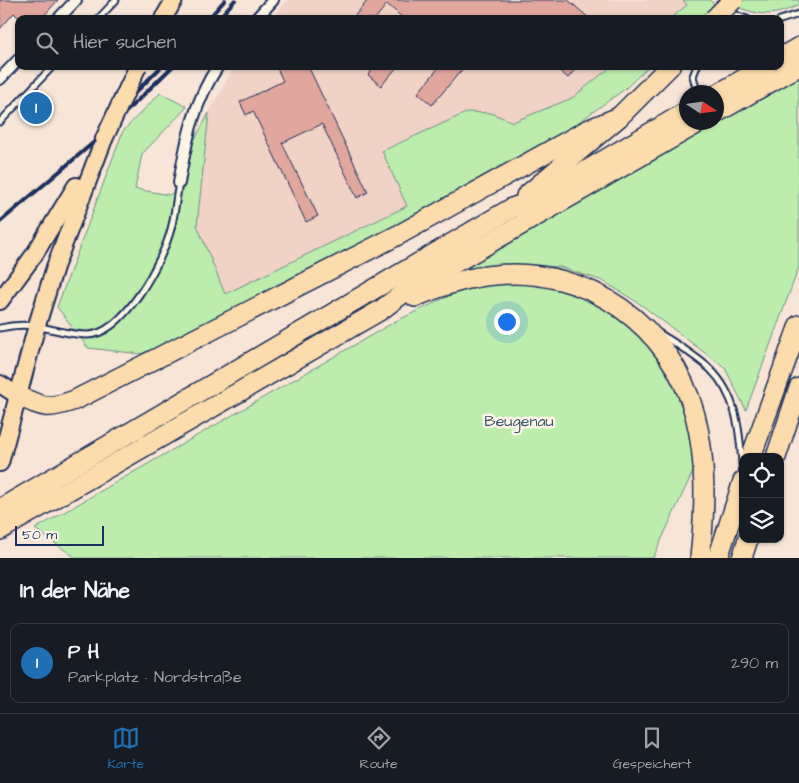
<!DOCTYPE html>
<html lang="de">
<head>
<meta charset="utf-8">
<style>
	:root { --surface:#171b24; --page:#242831; --text:#f1f3f6; --muted:#9ea1a6; --line:#363941; --accent:#1f6fb2 }
	body { margin:0; font-family:"Architects Daughter",sans-serif; background:var(--page); color:var(--text) }
	.controls { position:absolute; right:15px; bottom:15px; display:grid; overflow:hidden; border-radius:10px; box-shadow:0 1px 4px #0004 }
	.controls button { width:45px; height:45px; display:grid; place-items:center; padding:0; border:0; border-bottom:1px solid var(--line); background:var(--surface); color:var(--text); font:25px sans-serif }
	.compass { position:absolute; left:679px; top:85px; width:45px; height:45px; border-radius:50%; background:var(--surface); box-shadow:0 1px 4px #0004; rotate:102deg }
	.scale { position:absolute; left:15px; bottom:12px; width:89px; box-sizing:border-box; padding-left:5px; border:2px solid #1b2f5e; border-top:0; font-size:14px; line-height:18px; white-space:nowrap; color:#1b2f5e; -webkit-text-stroke:4px #fcf5e5; paint-order:stroke }
	.you { position:absolute; left:506px; top:321px; width:18px; height:18px; margin:-12px; border:4px solid #fff; border-radius:50%; background:#1a73e8; box-shadow:0 0 0 8px #1a73e833 }
	.badge { display:grid; place-items:center; width:32px; height:32px; border-radius:50%; background:var(--accent); color:#fff; font-size:16px; font-weight:700 }
	.pin { position:absolute; translate:-50% -50%; border:2px solid #fff; box-shadow:0 1px 5px #0006 }
	.list { margin:0; padding:0; list-style:none }
	h2 { display:flex; justify-content:space-between; align-items:center; height:65px; margin:0; padding:0 20px; font-size:21px }
	h2 small { font-size:16px; font-weight:400; color:var(--muted) }
	.list li { display:grid; grid-template-columns:32px 1fr auto; gap:15px; align-items:center; box-sizing:border-box; height:80px; margin:0 10px 10px; padding:0 10px; border:1px solid var(--line); border-radius:10px }
	.list b { display:block; font-size:19px; white-space:nowrap }
	.list p { margin:0; font-size:16px; white-space:nowrap; color:var(--muted) }
	.list em { font-size:16px; font-style:normal; color:var(--muted) }
	.icon { flex:none; width:28px; height:28px; fill:none; stroke:currentColor; stroke-width:2; stroke-linecap:round; stroke-linejoin:round }
	.map { position:relative; flex:none; width:799px; height:558px; overflow:hidden }
	.search { position:absolute; background:var(--surface); box-shadow:0 1px 4px #0004; left:15px; right:15px; top:15px; height:55px; display:flex; align-items:center; gap:12px; box-sizing:border-box; padding:0 18px; border-radius:10px; color:var(--muted); font-size:19px }
	.sheet { height:155px; background:var(--surface) }
	nav { display:flex; justify-content:space-around; align-items:center; box-sizing:border-box; height:70px; border-top:1px solid var(--line); background:var(--surface); font-size:14px; color:var(--muted) }
	nav a { display:grid; justify-items:center; gap:2px }
	nav .on { color:var(--accent) }
	.map>svg:first-child { display:block }
</style>
</head>
<body>
<div class="map">
<svg width="799" height="558" viewBox="0 0 799 558">
	<rect width="100%" height="100%" fill="#f7e5d7"/>
	<filter id="ink" filterUnits="userSpaceOnUse"><feTurbulence type="fractalNoise" baseFrequency=".02" numOctaves="2"/><feDisplacementMap in="SourceGraphic" scale="10" xChannelSelector="R" yChannelSelector="G"/><feConvolveMatrix kernelMatrix="1 2 1 2 8 2 1 2 1" color-interpolation-filters="sRGB"/></filter>
	<g filter="url(#ink)">
		<g fill="#f0d2c6">
			<polygon points="288,0 683,0 687,5 670,19 271,19"/>
			<polygon points="235,66 612,66 572,98 536,114 513,122 491,113 382,150 407,206 225,295 197,225 209,113"/>
		</g>
		<g fill="#bcedad" stroke="#6c8e86">
			<polygon points="683,0 710,0 714,4 699,19 670,19 687,5"/>
			<path d="M 744,0 L 799,0 L 799,5 C 773,17 763,16 737,7 Z"/>
			<polygon points="612,66 649,66 625,89 566,131 502,170 411,219 181,337 141,354 88,348 57,307 123,131 160,93 187,107 142,154 135,189 170,195 184,184 194,141 209,113 197,225 225,294 407,206 382,151 468,112 491,113 513,122 572,98"/>
			<polygon points="799,77 799,267 746,410 725,368 640,304 603,281 560,267 515,264 471,270 469,265"/>
			<polygon points="515,281 557,286 593,301 626,319 655,348 674,380 690,420 696,465 653,558 76,558 35,529 396,321 462,290"/>
		</g>
		<g fill="#e1a79f" stroke="#1b2f5e">
			<polygon points="0,0 58,0 41,19 20,19 14,13 0,29"/>
			<polygon points="368,0 568,0 590,19 404,19 387,4 375,19 352,19"/>
			<polygon points="276,66 308,66 368,192 357,198 322,124 282,143 318,216 306,222 253,111 246,115 240,102 283,81"/>
			<polygon points="376,66 398,66 381,86 368,75"/>
			<polygon points="440,66 465,66 432,105 418,93"/>
			<polygon points="554,66 578,66 568,78"/>
		</g>
		<g fill="none" stroke-linecap="round" stroke-linejoin="round">
			<g stroke="#1b2f5e" stroke-width="9">
				<g id="service">
					<polyline points="730,10 738,16 747,19"/>
					<polyline points="98,19 116,0"/>
					<polyline points="780,20 799,14"/>
					<polyline points="697,66 693,76 697,92"/>
					<polyline points="0,122 53,66"/>
					<path d="M 0,328 C 36,319 54,334 87,335 C 124,335 163,260 171,229 C 175,214 176,198 179,183"/>
					<path d="M 659,333 C 676,344 695,355 710,369 C 740,398 740,439 743,477"/>
				</g>
			</g>
			<g stroke="#1b2f5e" stroke-width="14">
				<g id="minor">
					<polyline points="58,19 76,0"/>
					<polyline points="256,19 273,0"/>
					<polyline points="0,79 19,59"/>
					<path d="M 179,183 C 186,141 194,102 218,66"/>
				</g>
			</g>
			<g stroke="#1b2f5e" stroke-width="20">
				<g id="primary">
					<polyline points="163,19 174,0"/>
					<polyline points="0,301 34,255 76,186"/>
					<polyline points="0,384 17,395"/>
					<polyline points="0,463 37,325 55,267 104,139"/>
				</g>
			</g>
			<g stroke="#1b2f5e" stroke-width="22">
				<g id="motorway">
					<polyline points="780,58 799,47"/>
					<polyline points="716,95 766,66"/>
					<polyline points="716,113 799,66"/>
					<polyline points="526,196 619,117 670,66"/>
					<path d="M 415,297 C 441,286 467,277 495,275 C 587,266 671,325 695,415 C 707,462 705,510 700,558"/>
					<path d="M 17,395 C 44,408 47,410 75,400 L 402,233 L 587,130 L 619,117"/>
					<polyline points="751,457 799,325"/>
					<polyline points="776,457 799,388"/>
					<polyline points="0,509 512,208 538,199 686,112"/>
					<polyline points="0,530 381,310 406,291 700,122"/>
					<polyline points="718,558 743,481"/>
					<polyline points="742,558 748,539"/>
				</g>
			</g>
			<use href="#service" stroke="#fcf5e5" stroke-width="5"/>
			<use href="#minor" stroke="#fcf5e5" stroke-width="10"/>
			<use href="#primary" stroke="#fcdcac" stroke-width="16"/>
			<use href="#motorway" stroke="#fcdcac" stroke-width="19"/>
			<g stroke="#1b2f5e" stroke-width="4">
				<polyline points="208,19 225,0"/>
				<polyline points="218,19 235,0"/>
				<polyline points="126,102 162,66"/>
				<polyline points="0,222 100,137 173,66"/>
			</g>
			<g stroke="#1b2f5e" stroke-width="20" stroke-linecap="butt">
				<polyline id="primary-bridge" points="104,139 138,66"/>
			</g>
			<g stroke="#1b2f5e" stroke-width="22" stroke-linecap="butt">
				<polyline id="motorway-bridge" points="714,19 733,0"/>
			</g>
			<use href="#primary-bridge" stroke="#fcdcac" stroke-width="16"/>
			<use href="#motorway-bridge" stroke="#fcdcac" stroke-width="19"/>
		</g>
	</g>
	<g text-anchor="middle" stroke-width="5" stroke-linejoin="round" paint-order="stroke">
		<g font-size="16" fill="#3b556e" stroke="#fcf5e5">
			<text x="519" y="426">Beugenau</text>
		</g>
	</g>
</svg>
<div class="controls">
<button><svg class="icon" aria-label="locate" viewBox="0 0 24 24"><circle cx="12" cy="12" r="6"/><path d="M12 2v4M12 18v4M2 12h4M18 12h4"/></svg></button>
<button><svg class="icon" aria-label="layers" viewBox="0 0 24 24"><path d="M12 4l9 5-9 5-9-5zM3 14l9 5 9-5"/></svg></button>
</div>
<svg class="compass" viewBox="-18 -18 36 36"><path d="M0-13l5 13h-10z" fill="#e53935"/><path d="M0 13l5-13h-10z" fill="#9ea1a6"/></svg>
<div class="scale">50 m</div>
<div class="you"></div>
<div class="pin badge" style="left:36px;top:108px">1</div>
<div class="search"><svg class="icon" aria-label="search" viewBox="0 0 24 24"><circle cx="10" cy="10" r="6"/><path d="M15 15l6 6"/></svg>Hier suchen</div>
</div>
<section class="sheet">
<h2>In der Nähe<small></small></h2>
<ul class="list">
<li><span class="badge">1</span><div><b>P H</b><p>Parkplatz · Nordstraße</p></div><em>290 m</em></li>
</ul>
</section>
<nav>
<a class="on"><svg class="icon" aria-label="map" viewBox="0 0 24 24"><path d="M3 6l6-2 6 2 6-2v14l-6 2-6-2-6 2zM9 4v14M15 6v14"/></svg>Karte</a>
<a><svg class="icon" aria-label="directions" viewBox="0 0 24 24"><path d="M12 3l9 9-9 9-9-9zM9 14v-3h6M13 9l2 2-2 2"/></svg>Route</a>
<a><svg class="icon" aria-label="saved" viewBox="0 0 24 24"><path d="M7 4h10v16l-5-4-5 4z"/></svg>Gespeichert</a>
</nav>
</body>
</html>
